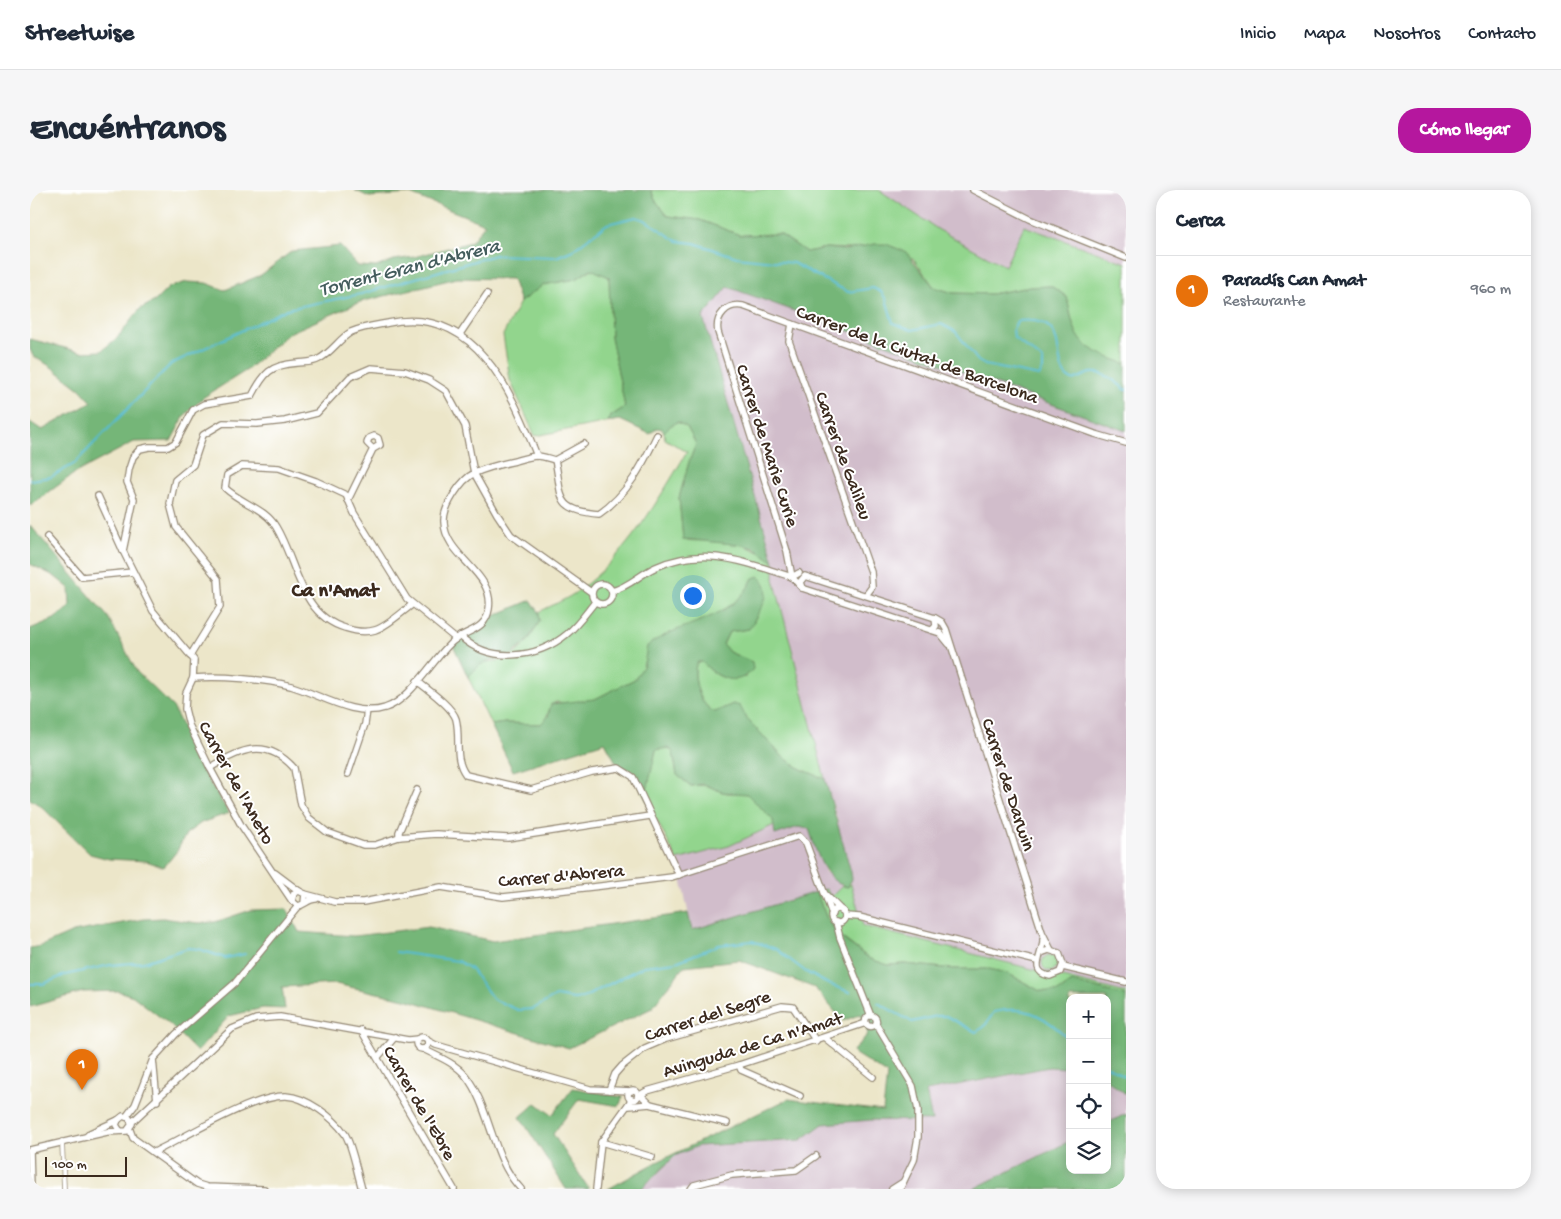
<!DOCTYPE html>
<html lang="es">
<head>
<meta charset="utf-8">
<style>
	:root { --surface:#fff; --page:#f6f6f7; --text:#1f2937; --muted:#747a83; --line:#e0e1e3; --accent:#b5179e }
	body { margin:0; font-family:"Gochi Hand",sans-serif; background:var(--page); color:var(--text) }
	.controls { position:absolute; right:15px; bottom:15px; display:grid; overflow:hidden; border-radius:10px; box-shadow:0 2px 12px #0003 }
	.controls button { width:45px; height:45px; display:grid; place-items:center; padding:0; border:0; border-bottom:1px solid var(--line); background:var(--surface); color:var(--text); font:25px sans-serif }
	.scale { position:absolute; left:15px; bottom:12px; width:82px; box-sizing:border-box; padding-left:5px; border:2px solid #3b2a1e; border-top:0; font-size:14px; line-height:18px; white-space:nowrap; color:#3b2a1e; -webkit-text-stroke:4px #fff; paint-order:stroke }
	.you { position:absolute; left:662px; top:405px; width:18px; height:18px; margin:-12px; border:4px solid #fff; border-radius:50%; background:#1a73e8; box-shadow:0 0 0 8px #1a73e833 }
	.badge { display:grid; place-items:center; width:32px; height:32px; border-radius:50%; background:var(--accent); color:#fff; font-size:16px; font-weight:700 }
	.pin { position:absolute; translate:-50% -41px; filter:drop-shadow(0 1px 2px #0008) }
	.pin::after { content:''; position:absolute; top:26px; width:18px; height:15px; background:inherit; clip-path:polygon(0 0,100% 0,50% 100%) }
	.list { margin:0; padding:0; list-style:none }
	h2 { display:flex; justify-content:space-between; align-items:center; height:65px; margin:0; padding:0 20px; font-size:21px }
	h2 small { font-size:16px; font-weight:400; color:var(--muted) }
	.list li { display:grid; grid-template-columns:32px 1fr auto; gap:15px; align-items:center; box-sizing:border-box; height:70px; padding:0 20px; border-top:1px solid var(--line) }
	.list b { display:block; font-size:19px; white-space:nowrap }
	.list p { margin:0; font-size:16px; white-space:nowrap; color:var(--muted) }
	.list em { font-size:16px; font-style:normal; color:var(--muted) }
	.icon { flex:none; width:28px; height:28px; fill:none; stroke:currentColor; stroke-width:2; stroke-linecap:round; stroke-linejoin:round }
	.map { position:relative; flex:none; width:1096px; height:999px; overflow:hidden; border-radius:20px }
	header { display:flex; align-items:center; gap:30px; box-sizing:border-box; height:70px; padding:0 25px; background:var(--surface); border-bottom:1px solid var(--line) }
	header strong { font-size:24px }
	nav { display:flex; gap:28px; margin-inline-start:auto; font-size:18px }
	.intro { display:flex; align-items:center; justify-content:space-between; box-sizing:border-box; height:120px; padding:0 30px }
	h1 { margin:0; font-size:35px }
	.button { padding:12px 22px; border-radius:20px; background:var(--accent); color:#fff; font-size:18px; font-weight:700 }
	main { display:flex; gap:30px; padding:0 30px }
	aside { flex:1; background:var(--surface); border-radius:20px; box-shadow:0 2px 12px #0003 }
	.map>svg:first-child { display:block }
</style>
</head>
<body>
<header>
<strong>Streetwise</strong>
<nav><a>Inicio</a><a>Mapa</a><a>Nosotros</a><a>Contacto</a></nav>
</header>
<div class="intro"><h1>Encuéntranos</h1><a class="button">Cómo llegar</a></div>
<main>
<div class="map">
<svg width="1096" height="999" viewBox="0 0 1096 999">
	<rect width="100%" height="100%" fill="#fff"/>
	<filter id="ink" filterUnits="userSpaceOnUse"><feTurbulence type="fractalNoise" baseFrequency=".02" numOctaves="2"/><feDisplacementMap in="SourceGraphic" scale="10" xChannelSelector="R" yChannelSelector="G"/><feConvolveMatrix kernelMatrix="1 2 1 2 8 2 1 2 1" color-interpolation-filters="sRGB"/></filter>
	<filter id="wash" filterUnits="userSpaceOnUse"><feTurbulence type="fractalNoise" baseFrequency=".0096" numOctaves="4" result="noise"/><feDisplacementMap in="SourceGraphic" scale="20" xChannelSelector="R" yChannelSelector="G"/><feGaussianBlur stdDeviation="1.12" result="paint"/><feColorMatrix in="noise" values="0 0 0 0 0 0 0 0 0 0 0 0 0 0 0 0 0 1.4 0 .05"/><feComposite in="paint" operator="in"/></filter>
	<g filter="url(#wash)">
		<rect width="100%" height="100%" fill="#ece6c9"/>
		<g fill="#d1bdcb">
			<polygon points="849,0 1096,0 1096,73 995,36 975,76 909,40"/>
			<polygon points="698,96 1096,241 1096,803 833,736 821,694 821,682 810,647 807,628 795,589 744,388 744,372 673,127"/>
			<polygon points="744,635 745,644 768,637 779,639 795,682 812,696 801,708 796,699 662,740 647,670 699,656"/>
			<polygon points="1019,877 1040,878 1040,951 943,999 611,999 645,966 668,956 771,950 793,934 841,930 902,931 896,901"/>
			<polygon points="1077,890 1096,904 1096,924 1077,933"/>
		</g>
		<g fill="#92d58d" stroke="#668056">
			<path d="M 621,0 L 849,0 L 909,40 L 975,76 L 994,36 L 1096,73 L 1096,174 C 1085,170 1073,167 1063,162 C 1044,153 1041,125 1037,107 L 1021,96 L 1000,97 L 961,104 L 923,103 L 904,97 L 883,68 L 825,59 L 796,58 L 776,62 L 750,44 L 710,45 L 670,30 L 638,26 L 625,10 Z"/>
			<polygon points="562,79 579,87 581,147 595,217 581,226 578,232 505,246 480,190 473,145 490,112 513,95 546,89"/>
			<path d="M 647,232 L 657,237 L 666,254 L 659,272 L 649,308 L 653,349 C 663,352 671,350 681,351 C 706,351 725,357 744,372 L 744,389 L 795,589 L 771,579 L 753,567 L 703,514 L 685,522 C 669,517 661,485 667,472 L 672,472 C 688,488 693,490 716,487 L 722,472 L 699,462 L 693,455 L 699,442 L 719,439 L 734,413 L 723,388 L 717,401 L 705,413 L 689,424 L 641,443 L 615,469 L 612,480 L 605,489 L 565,509 L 542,513 L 525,512 C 517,518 519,528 511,534 L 475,533 L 461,535 L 438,487 C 455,464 462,476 480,467 C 494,459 510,438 509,422 C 522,415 538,409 549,400 C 597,365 627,312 657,262 L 635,249 L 634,242 L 640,236 Z"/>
			<path d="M 630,558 L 638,558 L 643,562 L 647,585 L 661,596 C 683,594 678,598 697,603 C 704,604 710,601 717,604 L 743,630 L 744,635 L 699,656 L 647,670 L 612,601 L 617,600 L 626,560 Z"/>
			<polygon points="821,694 833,736 1096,803 1096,806 1042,792 1028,802 1010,801 977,783 959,779 923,779 875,774 858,775 840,769 810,746 798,731 786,702 796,699 801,707 812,696 818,697"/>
			<circle cx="1020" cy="773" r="8"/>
		</g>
		<g fill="#75b678" stroke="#58704b">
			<path d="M 324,0 L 621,0 L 625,10 L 638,26 L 670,30 L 710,45 L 750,44 L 776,62 L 796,58 L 815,60 L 845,54 L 856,54 L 876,62 L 904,97 L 923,103 L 961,104 L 1000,97 L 1021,96 L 1037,107 C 1046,156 1052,157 1096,174 L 1096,241 L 698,97 L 673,127 L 744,372 L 724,358 L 713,355 L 653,349 L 649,308 L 659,272 L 666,254 L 657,237 L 647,232 L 640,236 L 634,242 L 632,239 L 627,238 L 620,244 L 590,230 L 578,232 L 581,226 L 595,217 L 581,147 L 579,87 L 561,79 L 546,89 L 513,95 L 490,112 L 482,89 L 427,88 L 330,112 L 259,143 L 217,180 L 174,207 L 155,225 L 141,251 L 104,252 L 45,283 L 0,316 L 0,232 L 12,240 L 62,212 L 50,199 L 20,176 L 3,166 L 0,159 L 0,149 L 51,162 L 71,161 L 87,148 L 110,119 L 125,111 L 139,97 L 157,92 L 176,93 L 195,100 L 231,85 L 262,61 L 310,56 L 328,76 L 346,77 L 364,70 L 384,67 L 441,52 L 455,34 L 380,4 L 339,7 Z"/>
			<polygon points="0,335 78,427 107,482 143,517 175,585 199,623 171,633 156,644 147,661 134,677 116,671 79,669 60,664 12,617 0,609 0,439 24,429 40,417 39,398 24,386 0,374"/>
			<path d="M 729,386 C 743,399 735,412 727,425 C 724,430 723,435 719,439 L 699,442 L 693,454 L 699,462 L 722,472 L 723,479 C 707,499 686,487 672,472 L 667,472 C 661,485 669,517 685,522 L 703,514 L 710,516 L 717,529 L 753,567 L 771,579 L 795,589 L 821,682 L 822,689 L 818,697 C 793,692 786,659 779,639 L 768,637 L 745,645 L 743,630 L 717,604 L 692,602 L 674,594 L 661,596 L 647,585 L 643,562 L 639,558 L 626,560 L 617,600 L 612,601 L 606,587 L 600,580 L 588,576 L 575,552 L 483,581 L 461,535 L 475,533 L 511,534 L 518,526 L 521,514 L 565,509 L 605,489 L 614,475 L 617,456 C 651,430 703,432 723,388 Z"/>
			<polygon points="501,410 509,422 510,431 496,453 479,467 460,470 450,475 438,487 423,455 449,440 459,428"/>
			<polygon points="786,702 798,731 809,746 840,769 858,775 875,774 923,779 959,779 977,783 1010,801 1028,802 1042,792 1096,806 1096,904 1077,890 1077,808 1040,808 1040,878 1019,877 896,901 902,931 841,930 793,934 771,950 668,956 645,966 611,999 578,999 627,972 758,909 853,921 857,884 822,862 838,844 831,824 813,831 785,798 709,770 654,776 622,818 539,858 375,809 306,794 252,797 255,819 233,818 199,826 167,862 139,834 103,806 88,801 53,802 0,817 0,758 11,756 43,742 114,729 133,728 168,733 185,732 221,720 257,719 269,742 324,746 399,737 463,751 658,723 662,740"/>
			<polygon points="543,898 593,907 589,916 549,909 523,944 559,999 536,999 490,927 506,913 522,925"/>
			<polygon points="1096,924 1096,999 943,999 1040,951 1040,980 1077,980 1077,933"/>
		</g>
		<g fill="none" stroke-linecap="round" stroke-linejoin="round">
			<g stroke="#55bcd3" stroke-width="2">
				<path d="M 0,290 L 21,287 L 44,274 L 141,174 L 257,119 L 331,104 L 465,65 L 526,67 L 543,60 L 577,34 L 606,27 L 615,30 L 647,51 L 664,53 L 707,67 L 763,73 L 818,102 L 843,98 L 851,102 L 856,109 L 863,133 L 882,140 L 911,134 L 926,142 L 948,171 L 955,175 L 1009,186 L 1013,179 L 1013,170 L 984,148 L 983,139 L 987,131 C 1047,124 1016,179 1042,190 C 1047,189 1052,186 1057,184 C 1072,179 1085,191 1096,200"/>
				<polyline points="366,762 428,771 441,779 463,809 488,820 503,819 526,806 544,809 553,808 614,776 646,772 689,755 722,751 746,759 776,782 798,794 820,802"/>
				<polyline points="0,794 13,794 35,785 80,775 114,772 158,758 169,759 195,768 215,764"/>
				<path d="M 848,813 L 882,832 L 907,826 L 916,826 L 946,842 L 954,837 L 964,822 C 998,814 1017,828 1040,850"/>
				<polyline points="1077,876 1096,887"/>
			</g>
		</g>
	</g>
	<g filter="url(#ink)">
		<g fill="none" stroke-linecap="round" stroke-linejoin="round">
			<g stroke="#948874" stroke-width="5.5">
				<polyline id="pedestrian" points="32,951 34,999"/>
			</g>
			<g stroke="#948874" stroke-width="8">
				<g id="minor">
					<polyline points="943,0 1000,29 1096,68"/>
					<polyline points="762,134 759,151 841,382 842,397 836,405"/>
					<polyline points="430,144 457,104"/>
					<path d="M 525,270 C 533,305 523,320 569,324 C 598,304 612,276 627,245"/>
					<polyline points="525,270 554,254"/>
					<polyline points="68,306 93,361"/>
					<polyline points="318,310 343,259 350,255 348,248 344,246 339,248 337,253 343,259"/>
					<polyline points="17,347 52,387 103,382"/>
					<circle cx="572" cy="404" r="10"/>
					<polyline points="772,398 770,392 775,386 905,428 906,436 902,440"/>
					<path d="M 582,401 C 599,397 610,384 626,377 C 675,355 714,372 762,387 L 769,383"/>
					<path d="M 383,414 C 372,422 358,436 345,440 C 335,443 324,441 315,438 C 270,425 267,372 246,337 C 235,318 212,314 195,298 L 197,285 L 212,276 L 249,278 L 286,291 L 316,305 L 324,323 L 377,409 L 426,449"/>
					<polyline points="905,428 912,432 916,439 1012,742 1021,760"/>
					<path d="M 430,446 C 460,474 507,469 537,444 C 548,435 556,423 565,412"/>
					<path d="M 919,454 L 910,443 L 772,398 L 762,387 L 757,361 L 688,142 C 685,126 697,113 713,116 L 1065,244 L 1096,253"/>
					<polyline points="160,466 190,417 188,389 146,337 140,314 145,290 163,275 173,245 193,233 227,234 255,231 287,223 320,187 341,178 375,181 399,190 416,201 435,236 444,283 467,324 481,345 561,402"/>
					<path d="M 163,488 C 192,486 233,489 261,496 C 289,504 325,528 355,518 C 380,511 402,470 422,452 C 435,440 456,441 459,419 C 465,382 415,367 414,332 C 413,317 431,289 445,283 C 457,277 472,274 485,271 C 492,269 500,266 507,266 C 513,266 520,269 525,270"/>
					<path d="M 387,491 C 397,499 422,516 426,529 C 431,549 423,568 436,585 L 501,600 L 562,582 L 589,578 L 603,587 L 649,685"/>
					<path d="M 180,578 C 210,559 236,547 264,578 L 271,615 L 279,628 L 297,642 L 333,655 L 345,655 L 369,647 L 406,644 L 478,648 L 620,626"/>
					<polyline points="318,584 335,534 337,520"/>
					<polyline points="369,647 369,642 387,600"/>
					<polyline points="245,683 269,701"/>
					<polyline points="275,704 305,712 333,712 411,697 473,707 571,696 642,687 769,646 776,653 802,724"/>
					<polyline points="795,704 811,720"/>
					<path d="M 262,711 L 211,635 L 180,578 L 159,535 L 155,519 L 156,503 L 163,488 L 164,470 L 123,421 L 93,361 L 104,309 L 97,292 L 99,279 L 103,267 L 110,259 L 119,257 L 138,257 L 146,252 L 163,220 L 174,214 L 222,206 C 234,183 240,175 267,173 C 276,172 282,173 289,169 C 302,162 309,149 321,142 C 332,137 347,135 358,133 C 445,115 481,200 507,266"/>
					<path d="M 274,713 L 275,704 L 269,701 L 264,703 L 262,711 L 268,716 C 275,715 278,709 286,709"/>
					<circle cx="808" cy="726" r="7"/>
					<polyline points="815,726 829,727 1007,771"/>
					<polyline points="806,732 810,748 841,826"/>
					<path d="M 1011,763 L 1019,760 L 1029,763 L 1033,774 L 1030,782 L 1020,786 C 997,782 1014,763 1013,749"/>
					<polyline points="1033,777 1096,792"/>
					<circle cx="841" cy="831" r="5.5"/>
					<polyline points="846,834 883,896 888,920 888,947 884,970 870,999"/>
					<polyline points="331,840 424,999"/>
					<circle cx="392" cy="853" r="6"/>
					<polyline points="795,848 843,887"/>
					<polyline points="398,851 406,855 560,899 601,901"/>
					<path d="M 393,859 C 407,866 425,873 435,885 C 461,917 461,968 491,999"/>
					<polyline points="348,867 365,847"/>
					<polyline points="709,875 711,880 770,906"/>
					<polyline points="579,900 585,884 592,876 615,858 636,849 752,816 763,817 786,851"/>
					<circle cx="603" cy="905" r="5"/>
					<polyline points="611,905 620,914 697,933"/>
					<polyline points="608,906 617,901 709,875 836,833"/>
					<polyline points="127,911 123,869 146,844 205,793 268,716"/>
					<polyline points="599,916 620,914"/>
					<polyline points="96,927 105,915 123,869"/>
					<polyline points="102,932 202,839 226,829 250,827 378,850 388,849"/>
					<polyline points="100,940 103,948 167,994 177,997 234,999"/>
					<polyline points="57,946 60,943 88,930"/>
					<polyline points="571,952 622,967"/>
					<polyline points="0,960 77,942 97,941 102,934 99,928 93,926 88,930 86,935 90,941"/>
					<polyline points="0,960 1,999"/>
					<path d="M 124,962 C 156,947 223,905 256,906 C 277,907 304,928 315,944 C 323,957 327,984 332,999"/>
					<polyline points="566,999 571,952 602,909"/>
					<polyline points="661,999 664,995 702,985 766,980 786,966"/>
					<polyline points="862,999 873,992"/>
				</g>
			</g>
			<use href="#pedestrian" stroke="#fff" stroke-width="4"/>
			<use href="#minor" stroke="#fff" stroke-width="5.5"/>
		</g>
	</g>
	<g text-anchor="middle" stroke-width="4" stroke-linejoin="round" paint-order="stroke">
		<g font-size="19" fill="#3b2a1e" stroke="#fff">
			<text transform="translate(888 163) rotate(20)" y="7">Carrer de la Ciutat de Barcelona</text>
			<text transform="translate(739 255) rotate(72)" y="7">Carrer de Marie Curie</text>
			<text transform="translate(815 265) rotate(70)" y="7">Carrer de Galileu</text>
			<text transform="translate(208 592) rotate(61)" y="7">Carrer de l'Aneto</text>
			<text transform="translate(980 594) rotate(72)" y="7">Carrer de Darwin</text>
			<text transform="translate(531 684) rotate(-5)" y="7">Carrer d'Abrera</text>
			<text transform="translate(677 824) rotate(-18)" y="7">Carrer del Segre</text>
			<text transform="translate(722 853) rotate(-17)" y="7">Avinguda de Ca n'Amat</text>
			<text transform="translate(391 912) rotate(60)" y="7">Carrer de l'Ebre</text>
		</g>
		<g font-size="20" font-style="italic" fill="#445d5d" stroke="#fff">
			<text transform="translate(379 76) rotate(-14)" y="7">Torrent Gran d'Abrera</text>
		</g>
		<g font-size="20" font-weight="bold" fill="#3b2a1e" stroke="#fff">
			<text x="305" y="406">Ca n'Amat</text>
		</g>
	</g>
</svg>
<div class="controls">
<button>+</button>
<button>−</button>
<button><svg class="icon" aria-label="locate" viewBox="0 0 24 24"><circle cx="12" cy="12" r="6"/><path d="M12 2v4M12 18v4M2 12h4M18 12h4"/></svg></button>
<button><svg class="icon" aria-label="layers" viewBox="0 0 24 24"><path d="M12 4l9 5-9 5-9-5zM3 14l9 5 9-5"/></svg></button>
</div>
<div class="scale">100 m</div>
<div class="you"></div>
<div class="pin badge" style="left:52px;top:900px;background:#e8710a">1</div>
</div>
<aside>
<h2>Cerca<small></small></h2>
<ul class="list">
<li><span class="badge" style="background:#e8710a">1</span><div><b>Paradís Can Amat</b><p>Restaurante</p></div><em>960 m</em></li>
</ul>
</aside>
</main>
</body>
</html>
